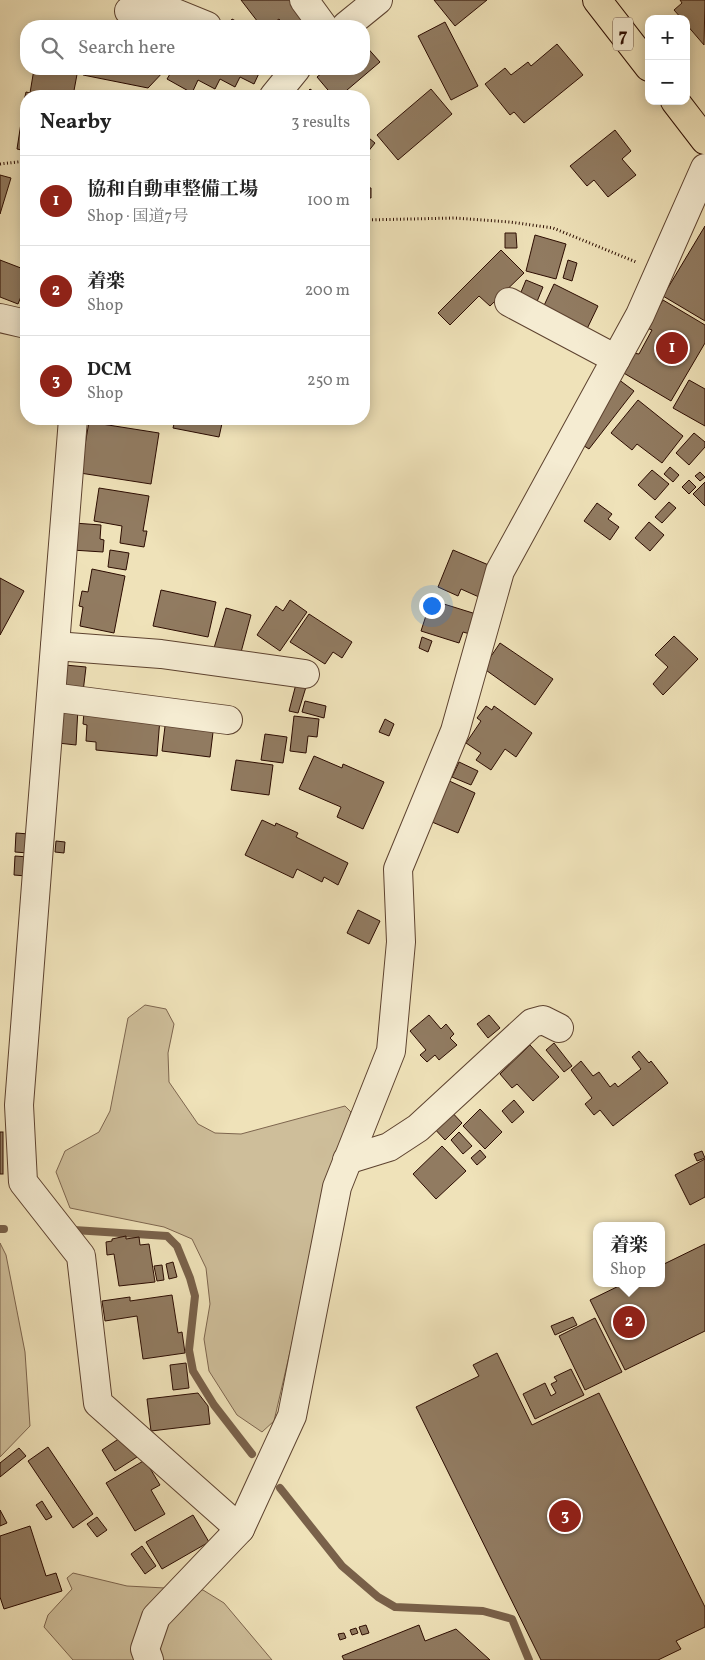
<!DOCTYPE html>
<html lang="en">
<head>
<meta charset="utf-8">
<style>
	:root { --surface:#fff; --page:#f6f6f6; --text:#222; --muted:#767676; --line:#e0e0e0; --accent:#8f2418 }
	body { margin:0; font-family:Vollkorn,"Noto Serif JP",serif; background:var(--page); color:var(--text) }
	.controls { position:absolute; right:15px; top:15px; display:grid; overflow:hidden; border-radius:10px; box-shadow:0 2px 12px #0003 }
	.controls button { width:45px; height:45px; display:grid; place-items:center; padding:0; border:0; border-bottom:1px solid var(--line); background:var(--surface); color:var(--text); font:25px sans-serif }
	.you { position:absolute; left:431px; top:605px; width:18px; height:18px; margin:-12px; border:4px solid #fff; border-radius:50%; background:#1a73e8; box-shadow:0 0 0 8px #1a73e833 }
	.badge { display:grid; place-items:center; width:32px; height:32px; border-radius:50%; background:var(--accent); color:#fff; font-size:16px; font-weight:700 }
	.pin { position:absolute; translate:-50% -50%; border:2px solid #fff; box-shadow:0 1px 5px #0006 }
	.popup { position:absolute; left:593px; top:1222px; width:72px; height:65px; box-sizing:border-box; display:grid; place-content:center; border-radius:10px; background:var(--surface); filter:drop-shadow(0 1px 4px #0005); font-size:16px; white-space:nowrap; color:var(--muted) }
	.popup b { font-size:19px; color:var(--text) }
	.popup::after { content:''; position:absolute; left:50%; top:100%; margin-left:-10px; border:10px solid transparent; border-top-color:var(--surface) }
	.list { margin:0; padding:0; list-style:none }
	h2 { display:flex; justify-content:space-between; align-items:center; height:65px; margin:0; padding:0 20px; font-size:21px }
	h2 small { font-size:16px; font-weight:400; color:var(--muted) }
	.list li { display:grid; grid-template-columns:32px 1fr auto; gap:15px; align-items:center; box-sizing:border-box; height:90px; padding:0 20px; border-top:1px solid var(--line) }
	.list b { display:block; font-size:19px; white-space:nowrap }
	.list p { margin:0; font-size:16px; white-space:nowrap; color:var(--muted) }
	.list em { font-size:16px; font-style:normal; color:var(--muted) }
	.icon { flex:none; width:28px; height:28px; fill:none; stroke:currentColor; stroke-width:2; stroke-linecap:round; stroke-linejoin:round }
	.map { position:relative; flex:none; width:705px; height:1660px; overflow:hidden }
	.search { position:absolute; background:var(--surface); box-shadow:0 2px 12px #0003; left:20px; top:20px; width:350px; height:55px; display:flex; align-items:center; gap:12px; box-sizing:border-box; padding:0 18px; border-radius:20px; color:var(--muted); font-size:19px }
	.panel { position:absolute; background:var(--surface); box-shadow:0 2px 12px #0003; left:20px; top:90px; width:350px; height:335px; border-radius:20px }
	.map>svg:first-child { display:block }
</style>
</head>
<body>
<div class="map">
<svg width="705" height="1660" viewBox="0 0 705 1660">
	<rect width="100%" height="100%" fill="#efe2b9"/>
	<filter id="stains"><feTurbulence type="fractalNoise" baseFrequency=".004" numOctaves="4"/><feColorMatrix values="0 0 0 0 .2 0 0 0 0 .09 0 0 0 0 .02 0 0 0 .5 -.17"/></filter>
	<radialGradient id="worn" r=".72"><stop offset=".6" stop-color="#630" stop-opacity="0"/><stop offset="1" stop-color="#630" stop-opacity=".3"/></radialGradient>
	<g fill="#cebe9a" stroke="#7d654e">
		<polygon points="145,1005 166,1009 174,1024 168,1053 169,1082 198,1124 215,1133 241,1134 345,1106 351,1112 330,1179 274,1421 262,1432 237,1415 209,1371 204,1339 210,1304 206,1268 192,1239 164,1227 70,1208 56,1172 65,1151 99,1132 110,1111 128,1018"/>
		<polygon points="0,1243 6,1255 25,1352 30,1426 0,1457"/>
		<polygon points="73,1573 127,1586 203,1590 224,1603 272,1660 73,1660 44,1627 48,1615 72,1589 67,1578"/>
	</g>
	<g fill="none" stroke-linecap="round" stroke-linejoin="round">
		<g stroke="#79614a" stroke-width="8">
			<polyline points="0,1229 4,1229"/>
			<polyline points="74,1230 167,1236 177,1246 190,1278 195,1296 189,1350 193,1371 214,1405 252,1454"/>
			<polyline points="280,1488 342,1566 378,1597 395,1607 483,1611 512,1619 529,1660"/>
		</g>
	</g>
	<g fill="#917b61" stroke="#2c0c01">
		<polygon points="241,0 298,0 307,26 285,26 279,19 269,26 261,26"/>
		<polygon points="434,0 487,0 455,26"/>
		<polygon points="680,0 705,0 704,45 686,24 686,19 682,19 674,10 682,3"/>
		<polygon points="232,19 245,26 228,26"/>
		<polygon points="445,22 478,86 451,100 418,36"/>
		<polygon points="364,44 380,62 340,96 333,96 317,77 327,69 364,69"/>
		<polygon points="557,44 583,75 524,123 514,112 510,115 485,84 505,68 511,75 528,62 531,66"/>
		<polygon points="34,69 78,69 73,96 26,96 26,105 23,105 26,92 30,93"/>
		<polygon points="84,69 166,69 148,88 83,75"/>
		<polygon points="173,69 261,69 254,84 240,77 235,87 220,79 215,89 198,80 192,93 167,79"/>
		<polygon points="310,89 320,96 304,96"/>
		<polygon points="431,89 452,114 398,160 377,135"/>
		<polygon points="212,92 237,96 211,96"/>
		<polygon points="21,123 26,124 26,151 17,149"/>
		<polygon points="615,130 631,151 622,159 636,175 608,197 594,180 587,186 570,166"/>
		<polygon points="364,134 375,143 367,153 364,150"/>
		<polygon points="364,154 370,159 365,166 364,165"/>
		<polygon points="0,175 11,178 0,214"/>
		<polygon points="364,187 371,188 371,198 364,197"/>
		<polygon points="367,204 369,211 364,212 364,205"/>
		<polygon points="705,226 705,321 663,296"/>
		<polygon points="505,233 516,233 517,248 505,248"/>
		<polygon points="535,235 566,244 556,279 526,271"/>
		<polygon points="501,250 524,273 490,306 479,296 450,325 438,313"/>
		<polygon points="0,260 26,270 26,284 18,304 0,297"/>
		<polygon points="568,260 577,263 572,281 563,278"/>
		<polygon points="526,280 543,287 536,304 519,297"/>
		<polygon points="554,284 598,306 585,333 541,312"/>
		<polygon points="663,300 705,325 705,343 671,401 622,372 633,353 639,354 652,330 647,328"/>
		<polygon points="614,376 634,391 589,449 578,442"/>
		<polygon points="689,380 705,389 705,426 673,408"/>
		<polygon points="638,400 683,436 662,463 637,444 632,450 611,433"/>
		<polygon points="167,419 223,419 219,437 173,428 175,420"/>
		<polygon points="89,422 159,433 151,484 80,473"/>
		<polygon points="694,433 705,442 705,447 689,465 676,453"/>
		<polygon points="670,467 679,475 673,482 664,474"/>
		<polygon points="652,470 669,484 655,500 638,485"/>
		<polygon points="700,472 705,477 700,481 695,476"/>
		<polygon points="689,480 696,487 689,494 682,487"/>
		<polygon points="705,482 705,506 693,494"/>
		<polygon points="99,488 149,496 143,531 147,531 144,547 120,543 122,526 94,521"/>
		<polygon points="669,502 676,508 662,523 655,517"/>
		<polygon points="597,503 612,514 608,519 619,527 610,540 584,521"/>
		<polygon points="649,522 664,535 650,551 635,538"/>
		<polygon points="74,523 101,525 100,539 104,540 103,552 72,550"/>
		<polygon points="110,550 129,553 126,570 108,567"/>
		<polygon points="453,550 491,566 479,597 461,589 458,596 438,587"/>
		<polygon points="92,569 125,576 114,633 80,626 83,607 79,606 82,591 88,592"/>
		<polygon points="0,578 24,591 0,635"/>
		<polygon points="161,590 216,602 208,637 153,626"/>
		<polygon points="290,600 307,612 280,651 257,635 276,606 283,611"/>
		<polygon points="431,600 476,614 470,634 463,632 459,643 421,631"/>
		<polygon points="226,608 251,615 240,656 214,648"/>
		<polygon points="309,614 352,642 342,658 333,652 325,664 290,642"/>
		<polygon points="674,636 698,659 663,695 653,684 668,667 655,655"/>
		<polygon points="422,637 432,641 428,652 419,648"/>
		<polygon points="500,643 553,679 535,705 483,668"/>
		<polygon points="65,665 86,667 83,692 63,690"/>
		<polygon points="296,684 306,687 298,713 289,711"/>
		<polygon points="305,701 326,706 324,718 302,712"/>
		<polygon points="61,706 78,708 76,745 58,743"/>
		<polygon points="486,706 492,710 494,706 532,733 516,757 505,749 491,770 476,760 481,753 466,743 481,721 477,718"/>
		<polygon points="84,712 160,718 157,756 96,750 96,742 86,741 87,725 83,724"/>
		<polygon points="294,716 319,719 317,737 308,736 306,753 290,751"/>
		<polygon points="166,718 214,724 210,757 162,751"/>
		<polygon points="385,719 394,724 389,736 379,732"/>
		<polygon points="265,734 287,737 283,763 261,760"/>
		<polygon points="314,756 342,768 343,764 384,782 363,829 337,817 341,807 299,789"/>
		<polygon points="236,760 273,765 269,795 231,790"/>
		<polygon points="459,762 478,771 471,785 452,777"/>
		<polygon points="443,778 475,793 458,833 425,819"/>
		<polygon points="262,820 275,826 276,823 298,833 296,837 348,863 338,885 324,877 322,882 297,869 293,878 245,855"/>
		<polygon points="16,833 29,834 28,853 15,852"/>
		<polygon points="56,841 65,842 64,853 55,852"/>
		<polygon points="15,856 28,857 26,876 14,875"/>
		<polygon points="358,910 380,921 369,944 347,933"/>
		<polygon points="429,1015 441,1029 446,1024 454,1034 450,1038 457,1045 439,1060 435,1055 427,1062 420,1055 426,1050 410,1031"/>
		<polygon points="489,1015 500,1028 488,1038 477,1024"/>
		<polygon points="554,1043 572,1066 564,1072 546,1050"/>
		<polygon points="530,1045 559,1077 533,1101 517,1084 512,1088 500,1074"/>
		<polygon points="639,1051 649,1063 651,1061 668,1083 613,1126 600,1110 594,1115 585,1104 592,1098 571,1070 581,1061 593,1076 599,1072 610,1087 615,1083 618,1087 641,1069 632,1057"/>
		<polygon points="514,1100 524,1112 512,1123 502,1111"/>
		<polygon points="448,1108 462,1123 445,1140 431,1125"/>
		<polygon points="480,1109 502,1132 485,1149 463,1126"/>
		<rect x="0" y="1132" width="3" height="42"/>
		<polygon points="459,1132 472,1146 463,1154 451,1140"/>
		<polygon points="442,1146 466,1171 436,1199 413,1174"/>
		<polygon points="480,1150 486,1157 477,1165 471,1158"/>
		<polygon points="702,1151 705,1158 697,1161 694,1154"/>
		<polygon points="705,1159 705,1197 690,1205 675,1175"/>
		<polygon points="126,1236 126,1239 139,1237 140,1245 149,1244 155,1282 119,1286 114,1254 107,1255 106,1242 112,1241 112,1239"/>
		<polygon points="705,1244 705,1331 625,1370 590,1300 625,1283 662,1283 662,1265"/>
		<polygon points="173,1262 177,1277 169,1279 166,1264"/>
		<polygon points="162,1265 164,1280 157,1281 154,1266"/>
		<polygon points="172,1295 178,1333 182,1332 185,1353 143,1359 137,1316 105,1321 102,1301 130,1297 130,1301"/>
		<polygon points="573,1317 577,1325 555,1335 551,1326"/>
		<polygon points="595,1318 622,1372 585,1390 559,1336"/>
		<polygon points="497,1353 532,1425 599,1393 705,1607 705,1627 676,1641 681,1649 658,1660 541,1660 416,1407 479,1376 473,1365"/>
		<polygon points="186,1363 189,1388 173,1390 170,1365"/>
		<polygon points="571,1369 584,1395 535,1419 523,1394 545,1383 551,1396 556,1393 551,1384 557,1381 554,1377"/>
		<polygon points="198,1393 208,1406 210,1424 151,1431 147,1399"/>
		<polygon points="123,1436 137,1457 115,1471 102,1450"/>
		<polygon points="48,1447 93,1514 73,1528 28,1461"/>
		<polygon points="19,1448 26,1456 0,1477 0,1463"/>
		<polygon points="145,1460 160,1485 151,1490 165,1514 135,1531 106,1483"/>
		<polygon points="42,1501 52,1517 46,1520 36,1505"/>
		<polygon points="0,1510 7,1523 0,1526"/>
		<polygon points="193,1515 209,1542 162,1569 146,1542"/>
		<polygon points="97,1517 107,1530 97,1537 87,1524"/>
		<polygon points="30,1526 46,1576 56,1573 62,1591 4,1609 0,1597 0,1536"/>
		<polygon points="142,1546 156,1566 145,1574 131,1554"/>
		<polygon points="366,1625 369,1633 362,1635 359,1627"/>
		<polygon points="419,1625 425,1641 456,1629 490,1660 344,1660 342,1656"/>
		<polygon points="356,1628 358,1633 352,1635 350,1630"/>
		<polygon points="344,1633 346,1638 340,1640 338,1634"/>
	</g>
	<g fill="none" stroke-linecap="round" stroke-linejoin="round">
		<g stroke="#5d422f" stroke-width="30">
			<g id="minor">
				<polyline points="304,0 323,26"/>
				<polyline points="129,11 168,10 207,26"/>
				<polyline points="346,26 378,0"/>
				<polyline points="274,96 296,69"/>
				<polyline points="509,302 616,359"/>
				<polyline points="0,318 26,324"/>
				<polyline points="73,419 39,846 19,1105 23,1182 81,1256 98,1403 240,1529"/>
				<polyline points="55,646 161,654 305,674"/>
				<polyline points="51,697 228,720"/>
				<polyline points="347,1160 389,1147 418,1128 532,1023 543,1020 559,1028"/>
				<polyline points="149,1660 145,1649 156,1617 240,1529 292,1416 337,1187 391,1051 401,942 398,869 455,731 500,571 640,315 705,168"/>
			</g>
		</g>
		<g stroke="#2c0c01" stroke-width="30">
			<g id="highway">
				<polyline points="597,0 649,67"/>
				<polyline points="675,101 705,140"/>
			</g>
		</g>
		<g stroke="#2c0c01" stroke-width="3" stroke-dasharray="1 2.5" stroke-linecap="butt">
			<polyline points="0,164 26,161"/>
			<polyline points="365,220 455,218 510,222 553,228 636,262"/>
		</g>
		<use href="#minor" stroke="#f5ecd2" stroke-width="28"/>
		<use href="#highway" stroke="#efe2b9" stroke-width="28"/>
	</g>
	<g text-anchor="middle" stroke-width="4.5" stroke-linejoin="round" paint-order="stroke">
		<rect fill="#f5ecd2" stroke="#684f40" stroke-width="1" x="613" y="17.5" width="20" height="33" rx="4"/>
		<g font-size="19" font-weight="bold" fill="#2c0c01">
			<text x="623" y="41">7</text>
		</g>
	</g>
	<rect width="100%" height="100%" filter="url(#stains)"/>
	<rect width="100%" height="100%" fill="url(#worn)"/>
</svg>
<div class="controls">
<button>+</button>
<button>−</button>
</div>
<div class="you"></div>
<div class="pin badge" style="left:672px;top:348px">1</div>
<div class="pin badge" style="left:629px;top:1322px">2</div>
<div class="popup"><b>着楽</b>Shop</div>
<div class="pin badge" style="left:565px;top:1516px">3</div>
<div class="search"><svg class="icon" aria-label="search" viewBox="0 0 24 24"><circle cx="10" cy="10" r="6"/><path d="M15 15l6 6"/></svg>Search here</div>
<section class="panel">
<h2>Nearby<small>3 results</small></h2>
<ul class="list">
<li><span class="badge">1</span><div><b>協和自動車整備工場</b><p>Shop · 国道7号</p></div><em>100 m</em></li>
<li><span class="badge">2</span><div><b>着楽</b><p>Shop</p></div><em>200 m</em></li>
<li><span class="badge">3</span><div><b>DCM</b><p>Shop</p></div><em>250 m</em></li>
</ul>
</section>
</div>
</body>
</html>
